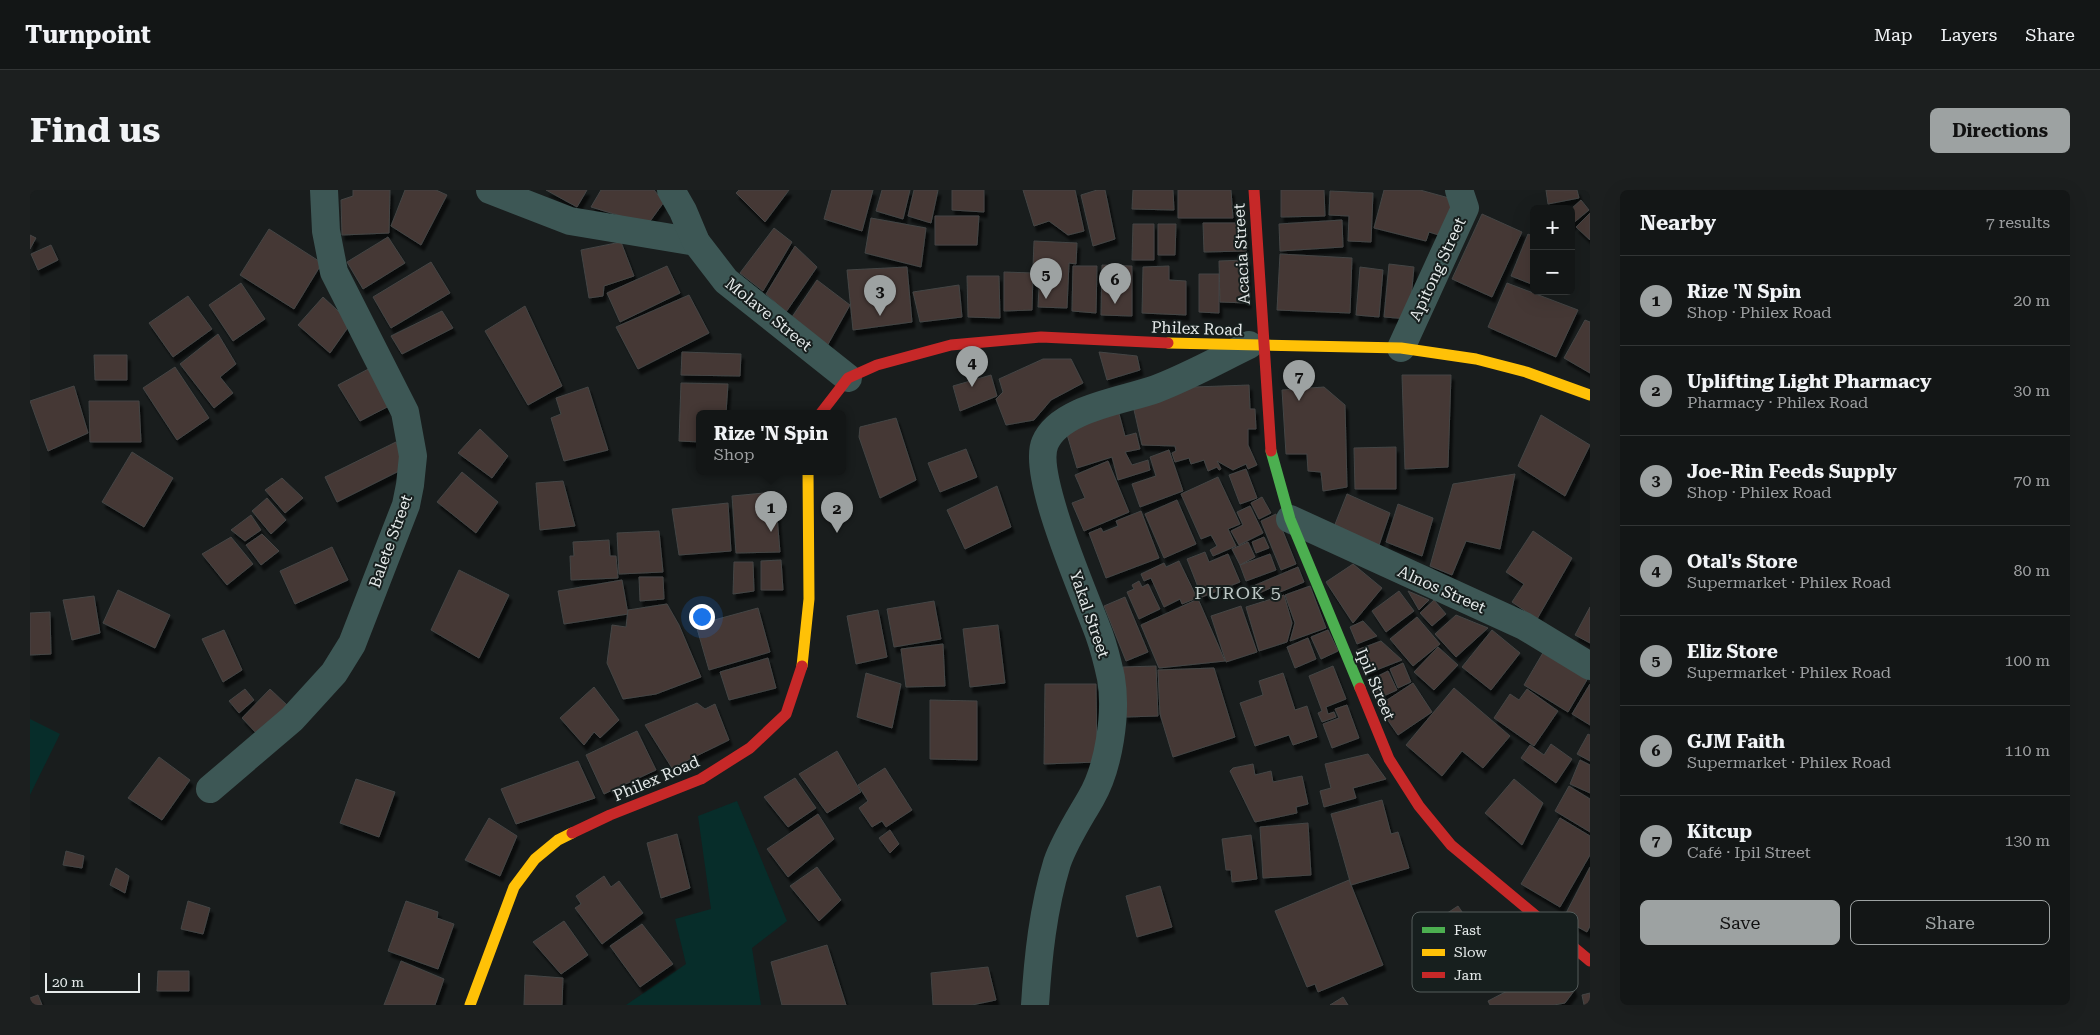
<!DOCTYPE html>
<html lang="en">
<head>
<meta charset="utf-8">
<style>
	:root { --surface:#131616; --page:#1c1f1f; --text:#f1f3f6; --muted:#9d9fa1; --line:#323535; --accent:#9da2a2 }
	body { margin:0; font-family:"Roboto Serif",serif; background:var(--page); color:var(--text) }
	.controls { position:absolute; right:15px; top:15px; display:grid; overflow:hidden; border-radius:8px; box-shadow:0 5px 20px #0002 }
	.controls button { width:45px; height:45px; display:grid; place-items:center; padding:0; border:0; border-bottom:1px solid var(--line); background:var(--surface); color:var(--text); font:25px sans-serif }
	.scale { position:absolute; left:15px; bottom:12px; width:95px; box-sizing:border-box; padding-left:5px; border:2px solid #e4e9e9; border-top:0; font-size:14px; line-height:18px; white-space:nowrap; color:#e4e9e9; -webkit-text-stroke:4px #171f1e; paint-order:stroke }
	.you { position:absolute; left:671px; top:426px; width:18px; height:18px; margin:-12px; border:4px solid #fff; border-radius:50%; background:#1a73e8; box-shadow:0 0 0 8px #1a73e833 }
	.badge { display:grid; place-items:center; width:32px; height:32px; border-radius:50%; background:var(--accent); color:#111; font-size:16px; font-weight:700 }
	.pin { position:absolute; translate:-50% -41px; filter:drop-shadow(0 1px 2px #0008) }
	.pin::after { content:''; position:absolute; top:26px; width:18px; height:15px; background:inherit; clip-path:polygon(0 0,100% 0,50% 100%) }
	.popup { position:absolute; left:666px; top:220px; width:150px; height:65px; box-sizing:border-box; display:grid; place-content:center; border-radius:8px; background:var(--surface); filter:drop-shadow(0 1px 4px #0005); font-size:16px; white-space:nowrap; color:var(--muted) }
	.popup b { font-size:19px; color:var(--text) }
	.popup::after { content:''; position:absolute; left:50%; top:100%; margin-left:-10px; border:10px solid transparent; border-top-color:var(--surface) }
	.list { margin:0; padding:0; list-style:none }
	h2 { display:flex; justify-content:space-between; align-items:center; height:65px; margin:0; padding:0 20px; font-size:21px }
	h2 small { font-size:16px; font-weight:400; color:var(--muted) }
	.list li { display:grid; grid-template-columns:32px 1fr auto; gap:15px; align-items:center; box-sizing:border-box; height:90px; padding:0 20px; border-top:1px solid var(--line) }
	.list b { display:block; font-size:19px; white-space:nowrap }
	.list p { margin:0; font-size:16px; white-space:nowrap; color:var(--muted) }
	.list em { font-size:16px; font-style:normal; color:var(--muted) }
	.actions { display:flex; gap:10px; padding:15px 20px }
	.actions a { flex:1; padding:11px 0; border:1px solid var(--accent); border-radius:8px; text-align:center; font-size:18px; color:var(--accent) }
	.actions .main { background:var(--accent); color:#111 }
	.map { position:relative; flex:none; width:1560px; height:815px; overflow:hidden; border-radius:8px }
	header { display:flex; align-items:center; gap:30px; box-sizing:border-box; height:70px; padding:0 25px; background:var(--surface); border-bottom:1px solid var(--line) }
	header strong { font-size:24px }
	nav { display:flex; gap:28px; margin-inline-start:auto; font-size:18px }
	.intro { display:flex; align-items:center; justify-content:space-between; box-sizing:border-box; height:120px; padding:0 30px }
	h1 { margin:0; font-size:35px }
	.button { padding:12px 22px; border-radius:8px; background:var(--accent); color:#111; font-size:18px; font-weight:700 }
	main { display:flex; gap:30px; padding:0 30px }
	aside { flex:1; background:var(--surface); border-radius:8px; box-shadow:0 5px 20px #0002 }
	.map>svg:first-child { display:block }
</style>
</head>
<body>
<header>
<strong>Turnpoint</strong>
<nav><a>Map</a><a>Layers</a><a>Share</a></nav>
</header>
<div class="intro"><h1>Find us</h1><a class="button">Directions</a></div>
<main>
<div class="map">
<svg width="1560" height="815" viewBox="0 0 1560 815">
	<defs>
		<filter id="shadow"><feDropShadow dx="3" dy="5.5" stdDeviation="1" flood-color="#0009"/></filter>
	</defs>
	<rect width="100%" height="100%" fill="#191d1d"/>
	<g fill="#072d2a">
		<polygon points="0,529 30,544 0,605"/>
		<polygon points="707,611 757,731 722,758 731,815 596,815 656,774 645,729 681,719 668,626"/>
	</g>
	<g fill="#443834" stroke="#444545" filter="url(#shadow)">
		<polygon points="323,0 360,0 359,43 312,45 311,10 323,6"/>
		<polygon points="375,0 406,0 417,5 391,55 361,36"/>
		<polygon points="516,0 557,0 547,17"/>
		<polygon points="571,0 624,0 634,12 618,34 561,17"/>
		<polygon points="709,0 759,0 735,32 706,3"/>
		<polygon points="802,0 843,0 832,41 794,29"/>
		<polygon points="852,0 880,0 873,29 846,21"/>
		<polygon points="884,0 908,0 901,33 878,26"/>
		<polygon points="922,0 954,0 954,22 922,20"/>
		<polygon points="993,0 1045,0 1054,41 1038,45 1019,31 1004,36"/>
		<polygon points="1067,0 1075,0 1085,49 1063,56 1051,5"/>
		<polygon points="1103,0 1143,0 1144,20 1102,19"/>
		<polygon points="1148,0 1201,0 1203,28 1148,28"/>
		<polygon points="1251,0 1294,0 1295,26 1251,27"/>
		<polygon points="1354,0 1390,0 1430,11 1419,48 1399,42 1396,51 1344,38"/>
		<polygon points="1516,0 1547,0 1549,8 1518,14"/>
		<polygon points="1300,1 1343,3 1341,52 1318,51 1319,26 1299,25"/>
		<polygon points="1551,10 1559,20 1541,35 1541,19"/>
		<polygon points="1560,23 1560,50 1546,37"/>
		<polygon points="1452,24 1492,42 1462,107 1422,89"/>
		<polygon points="905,26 949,26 947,55 905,55"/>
		<polygon points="841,28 896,38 891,77 835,63"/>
		<polygon points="1312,30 1313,57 1250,61 1249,34"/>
		<polygon points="1173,33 1214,33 1216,61 1174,62"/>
		<polygon points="1103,34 1124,34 1124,70 1102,70"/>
		<polygon points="1128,34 1146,34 1145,65 1128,65"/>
		<polygon points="744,38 762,52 733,101 710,83"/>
		<polygon points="239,39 292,73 264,119 210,85"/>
		<polygon points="1498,44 1504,47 1504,95 1481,86"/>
		<polygon points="0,45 6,48 0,59"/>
		<polygon points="358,47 375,73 333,99 317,72"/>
		<polygon points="1004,51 1047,53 1046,74 1039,73 1037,118 1008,117 1010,78 1003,77"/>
		<polygon points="591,52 604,86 574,96 573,106 559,108 551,60"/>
		<polygon points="21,55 28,70 8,80 1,64"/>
		<polygon points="765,56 787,77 756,122 736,104"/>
		<polygon points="1250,64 1322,68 1320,123 1247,120"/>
		<polygon points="1217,70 1218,113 1190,112 1189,71"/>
		<polygon points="401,72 420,103 361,138 343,107"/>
		<polygon points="1359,74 1384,77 1379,129 1354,127"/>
		<polygon points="1072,75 1102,76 1102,126 1071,125"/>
		<polygon points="637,76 650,103 590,132 577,103"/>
		<polygon points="1043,76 1067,76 1066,123 1042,121"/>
		<polygon points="1139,76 1139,90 1156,91 1156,125 1112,123 1113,77"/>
		<polygon points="877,77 882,132 823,140 817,80"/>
		<polygon points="1330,77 1353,80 1349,127 1326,125"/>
		<polygon points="974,82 1003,83 1002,120 974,121"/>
		<polygon points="1169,84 1189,84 1189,123 1169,122"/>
		<polygon points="937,86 969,86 970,128 938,127"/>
		<polygon points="787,90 820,115 797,156 760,130"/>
		<polygon points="211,93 235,129 203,151 179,115"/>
		<polygon points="1477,93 1548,120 1526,167 1458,137"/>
		<polygon points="929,95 932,127 890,132 883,102"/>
		<polygon points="659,105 679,143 608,179 586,137"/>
		<polygon points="158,106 182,139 143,167 119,133"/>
		<polygon points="293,107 321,133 300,163 268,135"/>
		<polygon points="495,116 532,196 498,215 455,141"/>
		<polygon points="412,121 423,138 372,164 361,146"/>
		<polygon points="1555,130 1560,132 1560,183 1534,168"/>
		<polygon points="188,144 206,174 190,187 203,203 184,218 150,174"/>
		<polygon points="652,162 711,164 710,186 651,185"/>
		<polygon points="1069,162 1107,166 1110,180 1077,190"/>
		<polygon points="64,165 97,165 97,190 65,190"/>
		<polygon points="1013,169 1041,169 1053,193 1021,210 1004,230 976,235 966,209 973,202 969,189"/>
		<polygon points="346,175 363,214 330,231 308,195"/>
		<polygon points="145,177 179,228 147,250 113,198"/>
		<polygon points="961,185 967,206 930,221 923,196"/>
		<polygon points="1372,185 1421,185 1418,277 1375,279"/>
		<polygon points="651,193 698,194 696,223 670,223 670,252 649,251"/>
		<polygon points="1219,195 1220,219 1225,219 1226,239 1218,239 1218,255 1227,275 1218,279 1216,274 1203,280 1187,271 1191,279 1189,280 1187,277 1178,281 1174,270 1161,274 1159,268 1145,272 1142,263 1146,261 1145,256 1112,255 1102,211 1164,197"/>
		<polygon points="44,196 58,243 18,261 0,211"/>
		<polygon points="558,197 578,260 534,271 521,228 531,224 526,208"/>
		<polygon points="1294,197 1315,215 1317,297 1293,301 1291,282 1278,281 1277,264 1256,264 1252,200"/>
		<polygon points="59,211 109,211 111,252 60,252"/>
		<polygon points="1088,220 1095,246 1106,243 1110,259 1095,262 1102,275 1118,270 1120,280 1088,290 1082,267 1047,278 1036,241"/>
		<polygon points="1511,225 1560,255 1535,306 1488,276"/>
		<polygon points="866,228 886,290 850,308 829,247 830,237"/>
		<polygon points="450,239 478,266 462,288 428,263"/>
		<polygon points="366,252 377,277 307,312 295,287"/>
		<polygon points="1366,257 1366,299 1325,299 1324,258"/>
		<polygon points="936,259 947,287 910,302 898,273"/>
		<polygon points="1139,260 1153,301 1110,317 1102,294 1126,286 1120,267"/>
		<polygon points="102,262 143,288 114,337 72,312"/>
		<polygon points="1078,271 1099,322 1054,341 1042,313 1055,308 1045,285"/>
		<polygon points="1216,279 1227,308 1210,314 1199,285"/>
		<polygon points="432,282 468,312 446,343 407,312"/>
		<polygon points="1485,284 1470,359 1436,351 1422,385 1400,376 1423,294"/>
		<polygon points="1188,287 1210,334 1198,339 1206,356 1183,366 1180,360 1187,356 1181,345 1171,349 1151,304"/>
		<polygon points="252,288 273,308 255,323 235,300"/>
		<polygon points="533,291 545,336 510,340 506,293"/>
		<polygon points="967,296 981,337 935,359 917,320"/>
		<polygon points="745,302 750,362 706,363 702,306"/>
		<polygon points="1317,304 1360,323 1347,361 1302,342"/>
		<polygon points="1232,307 1241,323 1229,329 1221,313"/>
		<polygon points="237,308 256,330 241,344 222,321"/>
		<polygon points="1147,310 1166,354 1134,368 1115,324"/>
		<polygon points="698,313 701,361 649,365 642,319"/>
		<polygon points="1368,314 1403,328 1392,366 1356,352"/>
		<polygon points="1220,316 1233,343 1209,355 1201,341 1213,335 1207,322"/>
		<polygon points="1111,321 1129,368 1076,388 1059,343 1071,338 1073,342 1088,336 1086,331"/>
		<polygon points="1246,324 1266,374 1251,380 1231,331"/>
		<polygon points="221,325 231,340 215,351 201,340"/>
		<polygon points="629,341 633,382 589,384 587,343"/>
		<polygon points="1503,341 1542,368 1507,429 1482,412 1494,394 1476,382"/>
		<polygon points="232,344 249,361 231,375 216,355"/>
		<polygon points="201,347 223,374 197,395 172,364"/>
		<polygon points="1234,347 1239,358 1226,363 1222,352"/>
		<polygon points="579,350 580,366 586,366 588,388 541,390 540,366 544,366 543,352"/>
		<polygon points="1218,352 1225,367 1210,375 1202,359"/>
		<polygon points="302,357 318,390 265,414 250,381"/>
		<polygon points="1175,362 1179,372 1198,364 1210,392 1172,407 1157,369"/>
		<polygon points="1240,364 1246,380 1216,391 1210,375"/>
		<polygon points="751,370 753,400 731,400 731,371"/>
		<polygon points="1149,371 1167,408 1152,414 1150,409 1134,417 1121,388 1114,391 1111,384 1134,373 1136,377"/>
		<polygon points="704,372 723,372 724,401 703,404"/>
		<polygon points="1323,374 1352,398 1323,433 1296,392"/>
		<polygon points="1268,377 1274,392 1248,403 1245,396 1225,405 1221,397"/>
		<polygon points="429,380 479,405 449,468 401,440"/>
		<polygon points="609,387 633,387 634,409 610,411"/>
		<polygon points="592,390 598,424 534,434 528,401"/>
		<polygon points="1109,391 1112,397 1118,394 1130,419 1109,429 1097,402 1104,399 1102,395"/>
		<polygon points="1280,396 1296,438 1260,451 1265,433 1255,405"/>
		<polygon points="88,400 140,425 125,458 73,433"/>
		<polygon points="1369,401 1384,421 1356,442 1342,421"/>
		<polygon points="1378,401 1399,410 1389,420"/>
		<polygon points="1254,405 1262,433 1257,452 1229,461 1216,417"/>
		<polygon points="64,406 70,443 42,450 33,410"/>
		<polygon points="1095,407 1118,462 1096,471 1074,416"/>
		<polygon points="1168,409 1195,471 1129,478 1111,435"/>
		<polygon points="1404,410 1416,424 1402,436 1390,423"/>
		<polygon points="904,411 911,449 864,457 857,419"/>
		<polygon points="637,414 649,435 671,487 626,504 593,509 577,473 582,435 596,437 598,420"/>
		<polygon points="1211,416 1227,462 1196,472 1181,426"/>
		<polygon points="1560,417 1560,453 1545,445"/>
		<polygon points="728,418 740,462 679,480 666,435"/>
		<polygon points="848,420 857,467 826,474 817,426"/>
		<polygon points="20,422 21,464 0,465 0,423"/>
		<polygon points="1426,425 1458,438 1426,467 1405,444"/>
		<polygon points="1387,427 1410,454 1383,476 1360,449"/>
		<polygon points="1333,431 1347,446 1327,454 1320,437"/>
		<polygon points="968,435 975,493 940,497 933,439"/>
		<polygon points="194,440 212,480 193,492 172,449"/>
		<polygon points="1298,440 1308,461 1291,469 1281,447"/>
		<polygon points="1462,440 1490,463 1461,500 1432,477"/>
		<polygon points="1278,448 1286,469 1265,478 1257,457"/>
		<polygon points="1351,451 1372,470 1336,484 1327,460"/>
		<polygon points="913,454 915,496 876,497 871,459"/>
		<polygon points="1408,457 1428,475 1404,500 1384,482"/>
		<polygon points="1514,461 1558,488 1538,522 1494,495"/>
		<polygon points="738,468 746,498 699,510 690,482"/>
		<polygon points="1373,473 1381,492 1368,498 1360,479"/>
		<polygon points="1126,476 1128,526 1095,527 1093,477"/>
		<polygon points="1303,476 1316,509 1296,517 1298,524 1304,522 1306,527 1292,532 1288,523 1292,521 1279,486"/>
		<polygon points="1184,478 1205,547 1143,567 1130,524 1128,480"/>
		<polygon points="1358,481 1367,500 1347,509 1338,491"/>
		<polygon points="836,483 871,494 862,538 827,527"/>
		<polygon points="1253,483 1265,520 1277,516 1287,547 1263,555 1259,545 1225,556 1210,513 1233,505 1229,491"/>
		<polygon points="1383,493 1402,522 1368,545 1348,516"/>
		<polygon points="1015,494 1066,494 1067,572 1014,574"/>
		<polygon points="1560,494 1560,535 1542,524"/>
		<polygon points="564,497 589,530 570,548 564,542 554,555 530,528"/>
		<polygon points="1424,498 1480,546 1453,578 1432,561 1412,586 1376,555"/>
		<polygon points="215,499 224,510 209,523 199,511"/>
		<polygon points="240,499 258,516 228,545 212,528"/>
		<polygon points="1497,499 1528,521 1504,556 1464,528 1480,504 1489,510"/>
		<polygon points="900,510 947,511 947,570 900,569"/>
		<polygon points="667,513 675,519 685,514 699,550 642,578 615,535"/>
		<polygon points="1317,515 1329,548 1302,558 1293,534 1309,528 1305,519"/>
		<polygon points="607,541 626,580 574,604 556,565"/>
		<polygon points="1558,544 1560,545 1560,571 1547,564"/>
		<polygon points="1521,554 1542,569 1526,593 1491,568 1500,555 1514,565"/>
		<polygon points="807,561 831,602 797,623 769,584"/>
		<polygon points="1338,564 1356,589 1323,598 1326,608 1294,617 1290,601 1301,598 1295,574"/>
		<polygon points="129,567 160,590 132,630 98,608"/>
		<polygon points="1550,570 1560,575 1560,603 1540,594"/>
		<polygon points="548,571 565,608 486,634 471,599"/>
		<polygon points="1223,574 1225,585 1241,581 1243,592 1272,586 1278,614 1266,617 1267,623 1225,632 1200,581 1203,578"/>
		<polygon points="855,578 882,620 856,637 852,631 842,637 829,618 838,611 828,595"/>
		<polygon points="765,588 786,618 758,637 734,607"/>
		<polygon points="326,589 365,602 349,647 310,633"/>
		<polygon points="1484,589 1513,613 1492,655 1455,623"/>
		<polygon points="1539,596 1560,609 1560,642 1525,621"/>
		<polygon points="1352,610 1361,644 1368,642 1379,678 1321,695 1301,624"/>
		<polygon points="788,624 804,649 758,687 737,659"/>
		<polygon points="459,628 487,646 470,686 435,670"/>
		<polygon points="1530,628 1560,646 1560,665 1530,717 1491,694"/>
		<polygon points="1278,633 1281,685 1233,688 1230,637"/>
		<polygon points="860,640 869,654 860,663 849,648"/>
		<polygon points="647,644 660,698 631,708 617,653"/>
		<polygon points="1221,645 1227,689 1202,692 1201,680 1196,680 1192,649"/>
		<polygon points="36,661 54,666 52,678 33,675"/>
		<polygon points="787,677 811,710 789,731 760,696"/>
		<polygon points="1560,677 1560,736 1557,742 1533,729"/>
		<polygon points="86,678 99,686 95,703 80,695"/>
		<polygon points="574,686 581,697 589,691 613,723 572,754 545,718 551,714 546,706"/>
		<polygon points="1319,690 1353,775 1288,802 1285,794 1277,797 1245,721"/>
		<polygon points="1130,696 1142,737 1107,747 1096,706"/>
		<polygon points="158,711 180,718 173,744 151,739"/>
		<polygon points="376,711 408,722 407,728 424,734 408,779 358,761"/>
		<polygon points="1428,716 1449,747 1420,767 1399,735"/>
		<polygon points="534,731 558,765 531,784 503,752"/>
		<polygon points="612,734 643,774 610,797 580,756"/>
		<polygon points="1508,746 1512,755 1528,755 1544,801 1535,813 1524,815 1460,815 1458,811 1481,799 1475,781 1496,771 1487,755"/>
		<polygon points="797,755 816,815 752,815 741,772"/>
		<polygon points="371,771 414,789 405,815 354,815"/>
		<polygon points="958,777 966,810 942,815 903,815 901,783"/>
		<polygon points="128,781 159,781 159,801 127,801"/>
		<polygon points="495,785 533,788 532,815 494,815"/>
		<polygon points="1560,803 1560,815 1554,815 1552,805"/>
		<polygon points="8,805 12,815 0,815 0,808"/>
		<polygon points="1313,807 1318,815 1300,815"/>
	</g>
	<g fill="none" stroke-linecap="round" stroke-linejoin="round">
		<g stroke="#3d5755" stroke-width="28">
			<polyline points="460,0 540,31 666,52"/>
			<polyline points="641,0 653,21 666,52 696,91 818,188"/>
			<polyline points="1371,158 1435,18 1429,0"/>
			<polyline points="1260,329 1494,436 1560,476"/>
			<polyline points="180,599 262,529 304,483 322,454 376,315 380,295 383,266 375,222 304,82 296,41 294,0"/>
			<path d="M 1005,815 C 1008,767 1013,719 1027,673 C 1035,650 1049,629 1061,608 C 1079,577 1087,523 1081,488 C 1078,474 1074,458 1069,444 C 1056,408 1001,285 1015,253 C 1030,218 1093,211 1126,199 C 1158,187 1188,170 1219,155"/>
		</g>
		<polyline stroke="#4caf50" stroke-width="11" points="1241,261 1260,329 1330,498"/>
		<g stroke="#ffc107" stroke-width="11">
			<polyline points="1138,153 1371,158 1446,169 1496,182 1560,205"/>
			<polyline points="772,476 779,409 778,281"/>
			<polyline points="440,815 484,697 505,669 528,650 542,643"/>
		</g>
		<g stroke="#c62828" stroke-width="11">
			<polyline points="1224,0 1241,261"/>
			<polyline points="791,223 818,188 847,175 921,155 1011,147 1138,153"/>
			<polyline points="1330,498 1359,569 1389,616 1421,655 1560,771"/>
			<polyline points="542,643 580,625 671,589 720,558 756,524 772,476"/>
		</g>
	</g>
	<g text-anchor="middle" stroke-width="4" stroke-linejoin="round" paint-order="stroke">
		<g font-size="16" fill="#e4e9e9" stroke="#171f1e">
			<text transform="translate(1211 64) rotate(-93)" y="6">Acacia Street</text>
			<text transform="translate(1407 79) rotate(-65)" y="6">Apitong Street</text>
			<text transform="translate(739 124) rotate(39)" y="6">Molave Street</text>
			<text transform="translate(1167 138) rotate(2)" y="6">Philex Road</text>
			<text transform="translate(360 351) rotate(-70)" y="6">Balete Street</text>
			<text transform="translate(1412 399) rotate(24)" y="6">Alnos Street</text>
			<text transform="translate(1060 424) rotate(71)" y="6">Yakal Street</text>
			<text transform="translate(1346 494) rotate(67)" y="6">Ipil Street</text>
			<text transform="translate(626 588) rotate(-23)" y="6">Philex Road</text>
		</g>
		<g font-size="18" letter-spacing="1" fill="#bdc7c5" stroke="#171f1e">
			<text x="1208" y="409">PUROK 5</text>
		</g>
	</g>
	<rect x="1382" y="722" width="166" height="80" rx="8" fill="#171f1e" stroke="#545c5b" stroke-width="1"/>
	<rect x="1392" y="737" width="23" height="6" fill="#4caf50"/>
	<rect x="1392" y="759" width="23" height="7" fill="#ffc107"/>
	<rect x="1392" y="782" width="23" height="6" fill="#c62828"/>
	<g font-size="14" fill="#e4e9e9">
		<text x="1424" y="745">Fast</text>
		<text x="1424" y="767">Slow</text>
		<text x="1424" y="790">Jam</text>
	</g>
</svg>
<div class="controls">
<button>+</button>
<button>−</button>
</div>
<div class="scale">20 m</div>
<div class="you"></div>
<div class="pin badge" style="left:741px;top:342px">1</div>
<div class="popup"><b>Rize 'N Spin</b>Shop</div>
<div class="pin badge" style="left:807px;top:343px">2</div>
<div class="pin badge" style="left:850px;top:126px">3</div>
<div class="pin badge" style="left:942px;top:197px">4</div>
<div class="pin badge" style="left:1016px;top:109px">5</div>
<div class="pin badge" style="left:1085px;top:114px">6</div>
<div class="pin badge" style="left:1269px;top:211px">7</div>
</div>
<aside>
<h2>Nearby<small>7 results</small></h2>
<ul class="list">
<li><span class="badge">1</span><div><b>Rize 'N Spin</b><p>Shop · Philex Road</p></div><em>20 m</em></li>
<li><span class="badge">2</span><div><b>Uplifting Light Pharmacy</b><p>Pharmacy · Philex Road</p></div><em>30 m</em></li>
<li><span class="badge">3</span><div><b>Joe-Rin Feeds Supply</b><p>Shop · Philex Road</p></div><em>70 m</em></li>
<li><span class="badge">4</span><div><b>Otal's Store</b><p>Supermarket · Philex Road</p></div><em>80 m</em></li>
<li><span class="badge">5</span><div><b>Eliz Store</b><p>Supermarket · Philex Road</p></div><em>100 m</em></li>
<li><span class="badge">6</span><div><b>GJM Faith</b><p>Supermarket · Philex Road</p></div><em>110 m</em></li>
<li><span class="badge">7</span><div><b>Kitcup</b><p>Café · Ipil Street</p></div><em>130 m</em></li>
</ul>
<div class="actions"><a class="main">Save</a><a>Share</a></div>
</aside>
</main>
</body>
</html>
